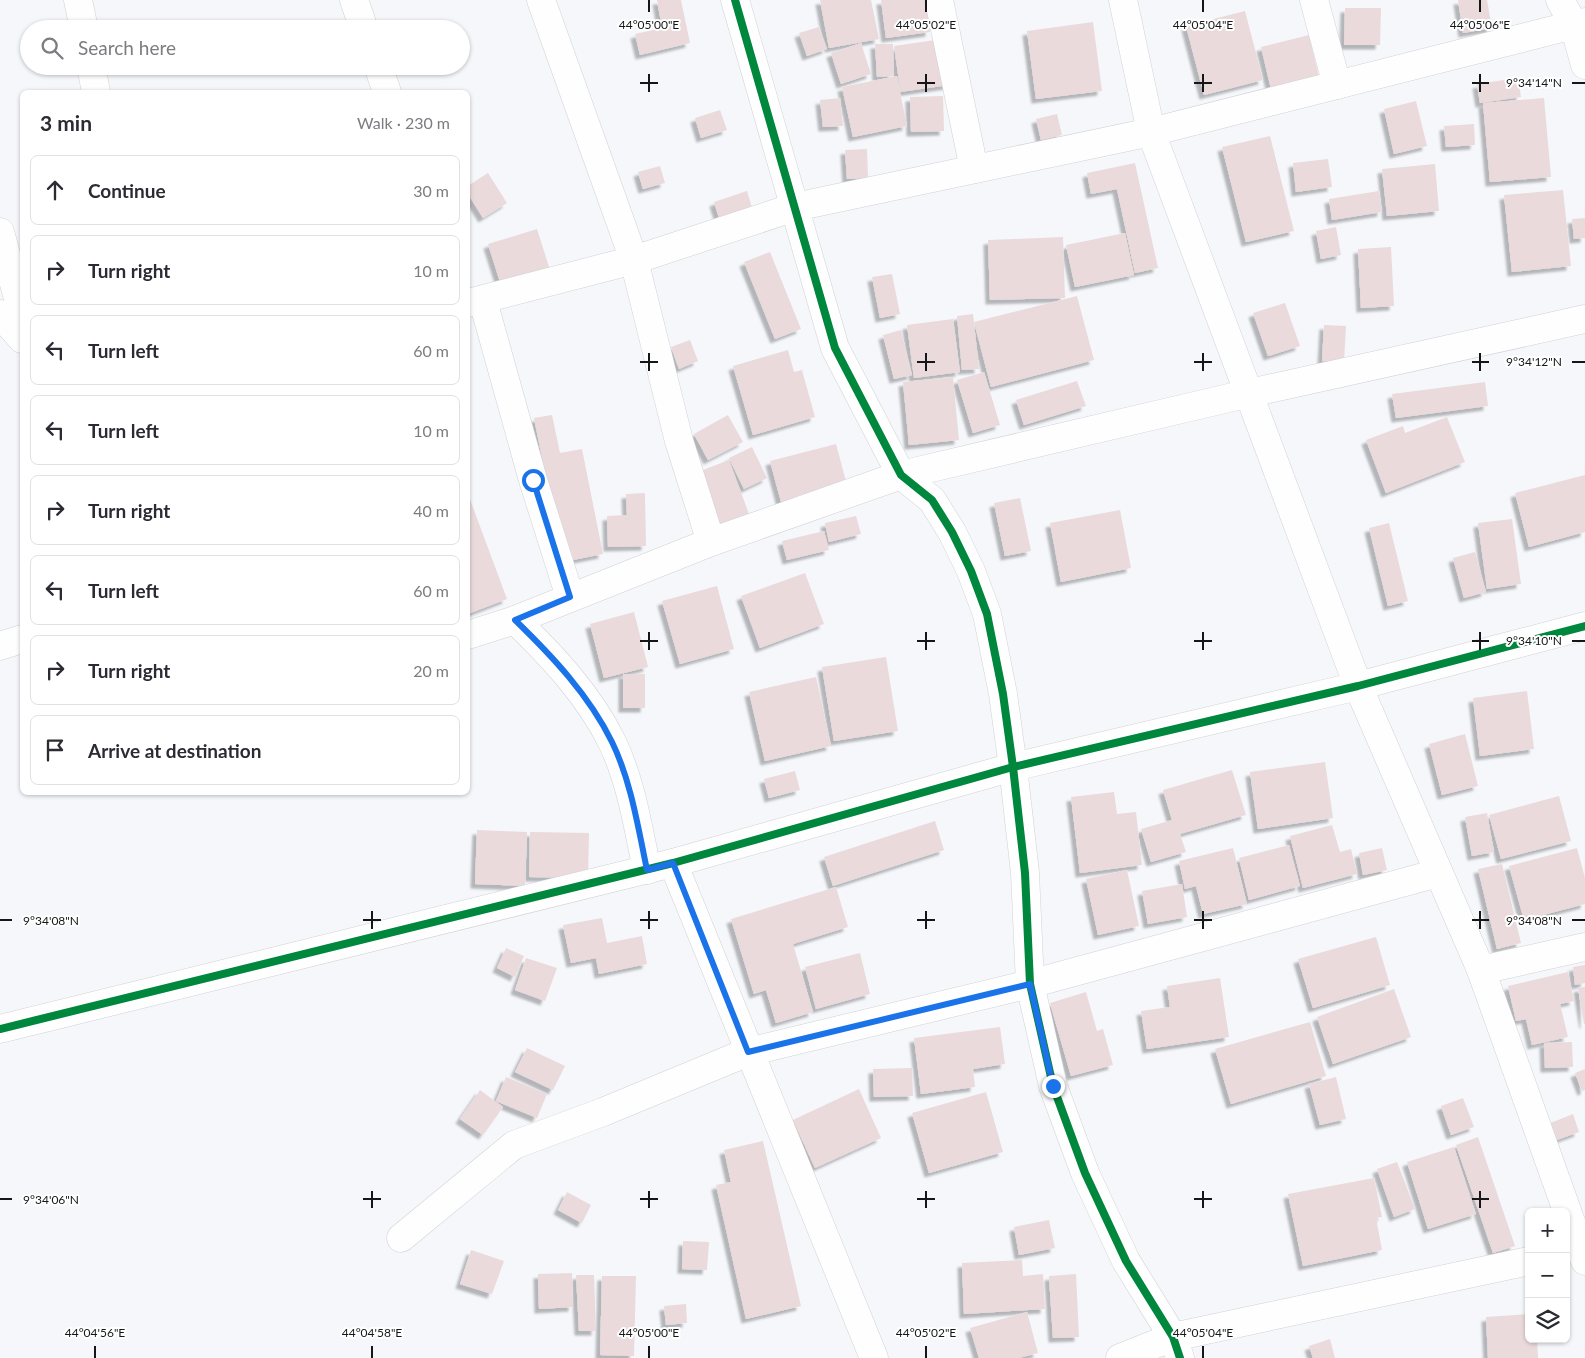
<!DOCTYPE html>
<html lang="en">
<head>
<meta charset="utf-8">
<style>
	:root { --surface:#fff; --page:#f7f7f7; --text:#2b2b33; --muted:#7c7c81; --line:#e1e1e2 }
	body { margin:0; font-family:Lato,sans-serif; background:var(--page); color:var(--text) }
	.controls { position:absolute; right:15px; bottom:15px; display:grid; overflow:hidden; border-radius:8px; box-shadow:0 1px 4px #0004 }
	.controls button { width:45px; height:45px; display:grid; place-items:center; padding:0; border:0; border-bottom:1px solid var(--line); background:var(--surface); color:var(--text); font:25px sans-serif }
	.stop { position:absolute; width:15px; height:15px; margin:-11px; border:4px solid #1a73e8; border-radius:50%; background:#fff }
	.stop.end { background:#1a73e8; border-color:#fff; box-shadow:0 1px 5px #0008 }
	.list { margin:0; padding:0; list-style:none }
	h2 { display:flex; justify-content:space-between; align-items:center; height:65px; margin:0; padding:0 20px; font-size:21px }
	h2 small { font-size:16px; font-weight:400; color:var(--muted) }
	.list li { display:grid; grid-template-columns:32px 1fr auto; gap:15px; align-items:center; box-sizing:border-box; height:70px; margin:0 10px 10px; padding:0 10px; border:1px solid var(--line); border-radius:8px }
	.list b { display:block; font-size:19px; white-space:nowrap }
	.list em { font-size:16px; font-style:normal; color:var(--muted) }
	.icon { flex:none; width:28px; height:28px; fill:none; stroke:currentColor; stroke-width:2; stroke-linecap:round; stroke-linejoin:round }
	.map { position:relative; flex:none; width:1585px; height:1358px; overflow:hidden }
	.search { position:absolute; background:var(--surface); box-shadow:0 1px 4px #0004; left:20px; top:20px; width:450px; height:55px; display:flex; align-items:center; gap:12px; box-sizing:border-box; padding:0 18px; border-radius:28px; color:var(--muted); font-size:19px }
	.panel { position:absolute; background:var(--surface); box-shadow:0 1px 4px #0004; left:20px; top:90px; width:450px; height:705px; border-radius:8px }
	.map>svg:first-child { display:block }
</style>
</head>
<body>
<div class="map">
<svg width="1585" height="1358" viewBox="0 0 1585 1358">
	<defs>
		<filter id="shadow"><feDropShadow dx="-4.5" dy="4.5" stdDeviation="1" flood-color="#0004"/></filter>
	</defs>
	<rect width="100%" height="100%" fill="#f5f7fb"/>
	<g fill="#eadadc" filter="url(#shadow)">
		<polygon points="657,0 681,0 690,43 640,55 635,34 662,28"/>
		<polygon points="820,0 871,0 879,39 829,48"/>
		<polygon points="881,0 926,0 930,32 886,38"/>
		<polygon points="1458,0 1487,0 1492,28 1463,33"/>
		<polygon points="1345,8 1381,8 1380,45 1344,45"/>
		<polygon points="1245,11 1263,80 1204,95 1186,26"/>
		<polygon points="1093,22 1102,91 1036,99 1027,31"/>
		<polygon points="819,27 827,49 807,56 799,33"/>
		<polygon points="1309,35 1319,77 1271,89 1261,47"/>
		<polygon points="942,39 949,85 900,92 907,126 853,137 842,87 897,76 900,88 894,46"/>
		<polygon points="861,43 871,74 841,84 831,53"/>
		<polygon points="875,44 893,44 894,76 877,77"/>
		<polygon points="1518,78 1521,97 1480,103 1477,84"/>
		<polygon points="943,96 944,131 911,132 910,97"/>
		<polygon points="840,98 843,126 823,127 820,100"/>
		<polygon points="1544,98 1551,177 1490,182 1483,103"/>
		<polygon points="1416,101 1427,146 1394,154 1384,109"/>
		<polygon points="720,110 727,130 701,138 695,118"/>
		<polygon points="1057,114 1062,135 1041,140 1036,119"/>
		<polygon points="1474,124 1475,145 1446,147 1444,126"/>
		<polygon points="1270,136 1294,231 1246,242 1222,147"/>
		<polygon points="867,149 868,178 847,179 845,150"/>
		<polygon points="1328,159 1332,187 1296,192 1293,163"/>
		<polygon points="1135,163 1158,268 1135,273 1117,189 1091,194 1087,173"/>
		<polygon points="1435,164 1439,211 1387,216 1382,169"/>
		<polygon points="660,166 665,183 643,189 638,172"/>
		<polygon points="488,173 507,203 483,218 468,194 468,186"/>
		<polygon points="1563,190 1571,266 1512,272 1504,195"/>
		<polygon points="747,191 753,211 720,221 714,202"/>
		<polygon points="1379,191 1382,212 1332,220 1329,199"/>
		<polygon points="1585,218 1585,238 1574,239 1572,219"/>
		<polygon points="1336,227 1341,255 1321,259 1316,231"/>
		<polygon points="537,229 550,270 501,285 488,244"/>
		<polygon points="1125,233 1134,275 1075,287 1066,245"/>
		<polygon points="1063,237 1065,298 990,300 988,240"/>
		<polygon points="1391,247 1394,306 1361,308 1358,249"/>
		<polygon points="770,252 801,329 775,339 744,262"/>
		<polygon points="892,274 900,314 880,318 872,277"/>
		<polygon points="1077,296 1094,360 991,387 974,322"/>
		<polygon points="1285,303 1300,346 1268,356 1253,313"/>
		<polygon points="973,314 979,369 962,370 957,316"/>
		<polygon points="953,319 960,372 914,378 907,325"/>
		<polygon points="1324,325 1346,326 1344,362 1322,361"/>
		<polygon points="901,330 912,375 894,379 883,335"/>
		<polygon points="690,340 698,361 679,369 671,347"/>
		<polygon points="788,350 794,372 802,370 815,417 753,435 733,366"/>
		<polygon points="984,372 1000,425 973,433 957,380"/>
		<polygon points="953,377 959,440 909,445 903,382"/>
		<polygon points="1077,381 1086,406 1024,425 1016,400"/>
		<polygon points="1485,382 1488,406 1396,418 1392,394"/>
		<polygon points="552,415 560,453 582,449 603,554 563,562 534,418"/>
		<polygon points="728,415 743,442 708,460 694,434"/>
		<polygon points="1447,417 1465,462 1386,493 1366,440 1403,426 1405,433"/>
		<polygon points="836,444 847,485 781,502 770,461"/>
		<polygon points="752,447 767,478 744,489 729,458"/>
		<polygon points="729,460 749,514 718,526 698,472"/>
		<polygon points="1585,475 1585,532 1529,547 1515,493"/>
		<polygon points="645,493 646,546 608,547 607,516 627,515 626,494"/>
		<polygon points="468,494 507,599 468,614"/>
		<polygon points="1020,498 1031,551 1005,556 994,503"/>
		<polygon points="1120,510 1131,568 1061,582 1050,523"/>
		<polygon points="856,516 861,534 829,542 825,523"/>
		<polygon points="1512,519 1521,584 1487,589 1478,523"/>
		<polygon points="1389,523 1408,601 1388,606 1369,528"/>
		<polygon points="824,531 829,550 787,560 782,541"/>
		<polygon points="1475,552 1486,592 1464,598 1453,558"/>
		<polygon points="805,573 824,624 760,648 741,596"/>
		<polygon points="717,586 734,649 680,664 662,601"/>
		<polygon points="634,612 648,667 604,678 590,624"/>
		<polygon points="886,657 898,731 834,741 822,667"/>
		<rect x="623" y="674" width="22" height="34"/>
		<polygon points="816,677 831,746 765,761 749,692"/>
		<polygon points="1527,691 1534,749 1480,756 1473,698"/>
		<polygon points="1465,734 1478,786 1442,795 1429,744"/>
		<polygon points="1325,762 1333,818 1258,829 1250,772"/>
		<polygon points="1232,770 1246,815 1180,834 1186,852 1151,862 1141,829 1172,820 1163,790"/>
		<polygon points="795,771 800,790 769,798 764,779"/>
		<polygon points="1114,792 1117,814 1136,812 1142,865 1080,873 1071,797"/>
		<polygon points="1559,796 1571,841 1501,859 1489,815"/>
		<polygon points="1487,813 1494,852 1472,856 1465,817"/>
		<polygon points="935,821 944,850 833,886 824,857"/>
		<polygon points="1332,825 1340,852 1351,849 1357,874 1303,888 1290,836"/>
		<polygon points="477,830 527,832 525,886 475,884"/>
		<polygon points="530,832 589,833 588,878 529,877"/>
		<polygon points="1289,845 1300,886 1249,900 1239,858"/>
		<polygon points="1233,848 1247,904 1203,914 1196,886 1185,889 1179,861"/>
		<polygon points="1382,848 1387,870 1363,875 1359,853"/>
		<polygon points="1577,848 1585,878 1585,904 1524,920 1509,866"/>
		<polygon points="1502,864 1521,943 1497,949 1478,869"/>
		<polygon points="1127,870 1139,926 1098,935 1086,879"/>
		<polygon points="1182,884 1187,917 1148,924 1142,891"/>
		<polygon points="836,887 848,927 793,944 813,1012 776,1023 766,990 754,994 731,919"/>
		<polygon points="602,918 607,943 642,936 647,964 599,974 596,958 571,963 563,925"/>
		<polygon points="1376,937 1390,985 1313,1008 1298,959"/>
		<polygon points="506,948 524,956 515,977 497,968"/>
		<polygon points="860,953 870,994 816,1009 805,967"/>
		<polygon points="526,958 557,968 545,1001 515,990"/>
		<polygon points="1585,965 1585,983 1575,985 1573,967"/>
		<polygon points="1568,972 1574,1001 1560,1004 1568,1037 1532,1045 1526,1019 1516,1021 1508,986"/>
		<polygon points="1220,978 1229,1037 1147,1049 1141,1011 1170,1007 1167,986"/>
		<polygon points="1585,987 1585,1024 1584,1024 1578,988"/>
		<polygon points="1394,989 1411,1037 1333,1064 1317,1017"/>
		<polygon points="1086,992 1097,1031 1103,1029 1113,1065 1071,1076 1050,1003"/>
		<polygon points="1310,1022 1326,1076 1231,1104 1215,1049"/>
		<polygon points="1000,1027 1005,1064 973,1069 975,1087 921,1094 914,1038"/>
		<polygon points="1572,1042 1573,1067 1545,1068 1544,1043"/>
		<polygon points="527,1048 565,1066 553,1090 515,1072"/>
		<polygon points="912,1068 913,1096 874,1097 873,1069"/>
		<polygon points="1585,1069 1585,1090 1582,1091 1575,1073"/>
		<polygon points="506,1077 547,1094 537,1118 496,1101"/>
		<polygon points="1336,1077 1346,1119 1320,1125 1309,1084"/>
		<polygon points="859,1089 881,1138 815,1168 793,1120"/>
		<polygon points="480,1090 503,1107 483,1135 460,1119"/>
		<polygon points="986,1092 1003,1152 929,1173 912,1113"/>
		<polygon points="1463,1098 1474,1127 1451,1135 1441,1106"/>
		<polygon points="1573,1114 1579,1132 1554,1141 1548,1124"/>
		<polygon points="1478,1137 1515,1246 1493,1253 1456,1145"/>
		<polygon points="763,1141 801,1306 746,1319 716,1185 731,1182 724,1150"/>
		<polygon points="1454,1147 1476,1214 1428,1229 1407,1162"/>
		<polygon points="1397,1162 1415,1209 1394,1217 1377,1169"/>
		<polygon points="1374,1178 1382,1217 1376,1218 1382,1250 1303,1266 1288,1194"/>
		<polygon points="567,1192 591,1205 582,1223 558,1210"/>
		<polygon points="1049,1220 1055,1248 1019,1255 1014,1227"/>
		<polygon points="683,1241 709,1242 707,1270 682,1269"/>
		<polygon points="471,1250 504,1261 492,1294 460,1284"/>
		<polygon points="1022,1260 1023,1276 1043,1274 1045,1309 964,1314 962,1263"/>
		<polygon points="572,1273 573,1307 539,1309 538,1274"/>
		<polygon points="1076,1274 1079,1337 1053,1338 1049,1276"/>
		<polygon points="576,1275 594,1275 596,1331 579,1331"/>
		<polygon points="602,1276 636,1276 634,1356 600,1355"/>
		<polygon points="686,1304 687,1323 666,1325 664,1306"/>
		<polygon points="1027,1312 1038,1353 1019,1358 979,1358 970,1328"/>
		<polygon points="1529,1314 1529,1339 1537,1339 1538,1358 1488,1358 1486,1317"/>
		<polygon points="1330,1339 1335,1358 1313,1358 1309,1346"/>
	</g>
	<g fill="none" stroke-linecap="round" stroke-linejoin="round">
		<g stroke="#d0d2d4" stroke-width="29">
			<g id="minor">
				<polyline points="78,0 84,29"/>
				<polyline points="354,0 364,29"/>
				<polyline points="541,0 634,260 679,441 711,542"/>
				<polyline points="735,0 835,348 901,475 932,500 952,532 971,571 987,614 1003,694 1013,767 1025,873 1030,984 1053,1086 1085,1173 1126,1261 1173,1337 1180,1358"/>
				<polyline points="939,0 974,169"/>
				<polyline points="1123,0 1151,132 1358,686 1481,970 1585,1261"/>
				<polyline points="1314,0 1337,85"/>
				<polyline points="1560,0 1574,25 1585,65"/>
				<polyline points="91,66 96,92"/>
				<polyline points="378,66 387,92"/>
				<polyline points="0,232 22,313"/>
				<polyline points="483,301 533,480 570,597"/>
				<polyline points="468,303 634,260 795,207 1151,132 1585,22"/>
				<polyline points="0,314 22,339"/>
				<path d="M 515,620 C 552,656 589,695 612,742 C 631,781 638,827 647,870"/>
				<polyline points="468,635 515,620 711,542 901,475 1250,393 1585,319"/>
				<polyline points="0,646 22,639"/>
				<polyline points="673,863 874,1358"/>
				<polyline points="1481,970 1585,947"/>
				<polyline points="401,1238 514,1145 603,1112 748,1052 1030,984 1438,873"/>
				<polyline points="1120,1358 1173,1337 1529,1261"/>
			</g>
		</g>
		<g stroke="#d0d2d4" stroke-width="29">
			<polyline id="tertiary" points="0,1029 673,863 1013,767 1358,686 1585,626"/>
		</g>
		<use href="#minor" stroke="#fefefe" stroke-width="28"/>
		<use href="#tertiary" stroke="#fefefe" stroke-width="28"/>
		<g stroke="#fff" stroke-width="11">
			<g id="cycleway">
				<polyline points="735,0 835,348 901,475 932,500 952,532 971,571 987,614 1003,694 1013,767 1025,873 1030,984 1053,1086 1085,1173 1126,1261 1173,1337 1180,1358"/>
				<polyline points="0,1029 673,863 1013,767 1358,686 1585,626"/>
			</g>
		</g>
		<use href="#cycleway" stroke="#00873e" stroke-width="8"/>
	</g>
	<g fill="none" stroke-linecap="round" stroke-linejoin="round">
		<path stroke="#1a73e8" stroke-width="6" d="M 533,480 L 570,597 L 515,620 C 552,656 589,695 612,742 C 631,781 638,827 647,870 L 673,863 L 748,1052 L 1030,984 L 1053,1086"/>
	</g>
	<path fill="none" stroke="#151618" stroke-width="2" d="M 649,0 L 649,12M 926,0 L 926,12M 1203,0 L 1203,12M 1480,0 L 1480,12M 649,74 L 649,92M 926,74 L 926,92M 1203,74 L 1203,92M 1480,74 L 1480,92M 640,83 L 658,83M 917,83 L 935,83M 1194,83 L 1212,83M 1472,83 L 1489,83M 1572,83 L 1585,83M 649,353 L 649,371M 926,353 L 926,371M 1203,353 L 1203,371M 1480,353 L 1480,371M 640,362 L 658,362M 917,362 L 935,362M 1194,362 L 1212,362M 1472,362 L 1489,362M 1572,362 L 1585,362M 649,632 L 649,650M 926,632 L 926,650M 1203,632 L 1203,650M 1480,632 L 1480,650M 640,641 L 658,641M 917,641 L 935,641M 1194,641 L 1212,641M 1472,641 L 1489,641M 1572,641 L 1585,641M 372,911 L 372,929M 649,911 L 649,929M 926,911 L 926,929M 1203,911 L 1203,929M 1480,911 L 1480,929M 0,920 L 12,920M 363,920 L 381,920M 640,920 L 658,920M 917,920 L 935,920M 1194,920 L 1212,920M 1472,920 L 1489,920M 1572,920 L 1585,920M 372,1191 L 372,1208M 649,1191 L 649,1208M 926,1191 L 926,1208M 1203,1191 L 1203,1208M 1480,1191 L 1480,1208M 0,1199 L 12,1199M 363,1199 L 381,1199M 640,1199 L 658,1199M 917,1199 L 935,1199M 1194,1199 L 1212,1199M 1472,1199 L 1489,1199M 95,1346 L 95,1358M 372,1346 L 372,1358M 649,1346 L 649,1358M 926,1346 L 926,1358M 1203,1346 L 1203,1358"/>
	<g font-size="12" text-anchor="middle" fill="#151618" stroke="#fff" stroke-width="4" stroke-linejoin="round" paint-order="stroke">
		<text x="649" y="29">44°05'00"E</text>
		<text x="926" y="29">44°05'02"E</text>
		<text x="1203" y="29">44°05'04"E</text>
		<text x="1480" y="29">44°05'06"E</text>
		<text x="1534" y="87">9°34'14"N</text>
		<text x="1534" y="366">9°34'12"N</text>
		<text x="1534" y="645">9°34'10"N</text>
		<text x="51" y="925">9°34'08"N</text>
		<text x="1534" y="925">9°34'08"N</text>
		<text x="51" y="1204">9°34'06"N</text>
		<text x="95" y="1337">44°04'56"E</text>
		<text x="372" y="1337">44°04'58"E</text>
		<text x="649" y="1337">44°05'00"E</text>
		<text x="926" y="1337">44°05'02"E</text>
		<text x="1203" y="1337">44°05'04"E</text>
	</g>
</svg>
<div class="controls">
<button>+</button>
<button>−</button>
<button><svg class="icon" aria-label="layers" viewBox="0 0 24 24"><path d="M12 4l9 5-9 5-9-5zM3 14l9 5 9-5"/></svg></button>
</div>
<div class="stop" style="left:533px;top:480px"></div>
<div class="stop end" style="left:1053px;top:1086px"></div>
<div class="search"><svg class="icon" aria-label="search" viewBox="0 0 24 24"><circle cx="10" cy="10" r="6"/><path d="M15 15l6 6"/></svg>Search here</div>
<section class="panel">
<h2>3 min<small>Walk · 230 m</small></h2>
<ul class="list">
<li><svg class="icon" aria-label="ahead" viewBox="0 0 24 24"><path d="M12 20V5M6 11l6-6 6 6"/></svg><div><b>Continue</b></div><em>30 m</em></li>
<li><svg class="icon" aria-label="right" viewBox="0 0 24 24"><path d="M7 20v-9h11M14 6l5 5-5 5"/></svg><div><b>Turn right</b></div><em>10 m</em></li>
<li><svg class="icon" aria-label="left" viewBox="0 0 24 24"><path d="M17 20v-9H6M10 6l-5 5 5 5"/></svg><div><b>Turn left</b></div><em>60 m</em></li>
<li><svg class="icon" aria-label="left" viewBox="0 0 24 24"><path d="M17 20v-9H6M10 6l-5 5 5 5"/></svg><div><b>Turn left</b></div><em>10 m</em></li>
<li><svg class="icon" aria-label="right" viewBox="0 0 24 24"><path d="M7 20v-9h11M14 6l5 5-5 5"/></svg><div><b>Turn right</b></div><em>40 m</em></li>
<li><svg class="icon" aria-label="left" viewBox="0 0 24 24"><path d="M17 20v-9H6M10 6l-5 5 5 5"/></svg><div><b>Turn left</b></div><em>60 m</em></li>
<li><svg class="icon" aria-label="right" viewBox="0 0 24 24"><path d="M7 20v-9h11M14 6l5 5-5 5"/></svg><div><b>Turn right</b></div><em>20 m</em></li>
<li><svg class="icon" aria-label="arrive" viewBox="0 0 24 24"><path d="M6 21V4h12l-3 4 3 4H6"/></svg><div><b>Arrive at destination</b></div></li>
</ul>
</section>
</div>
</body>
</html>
